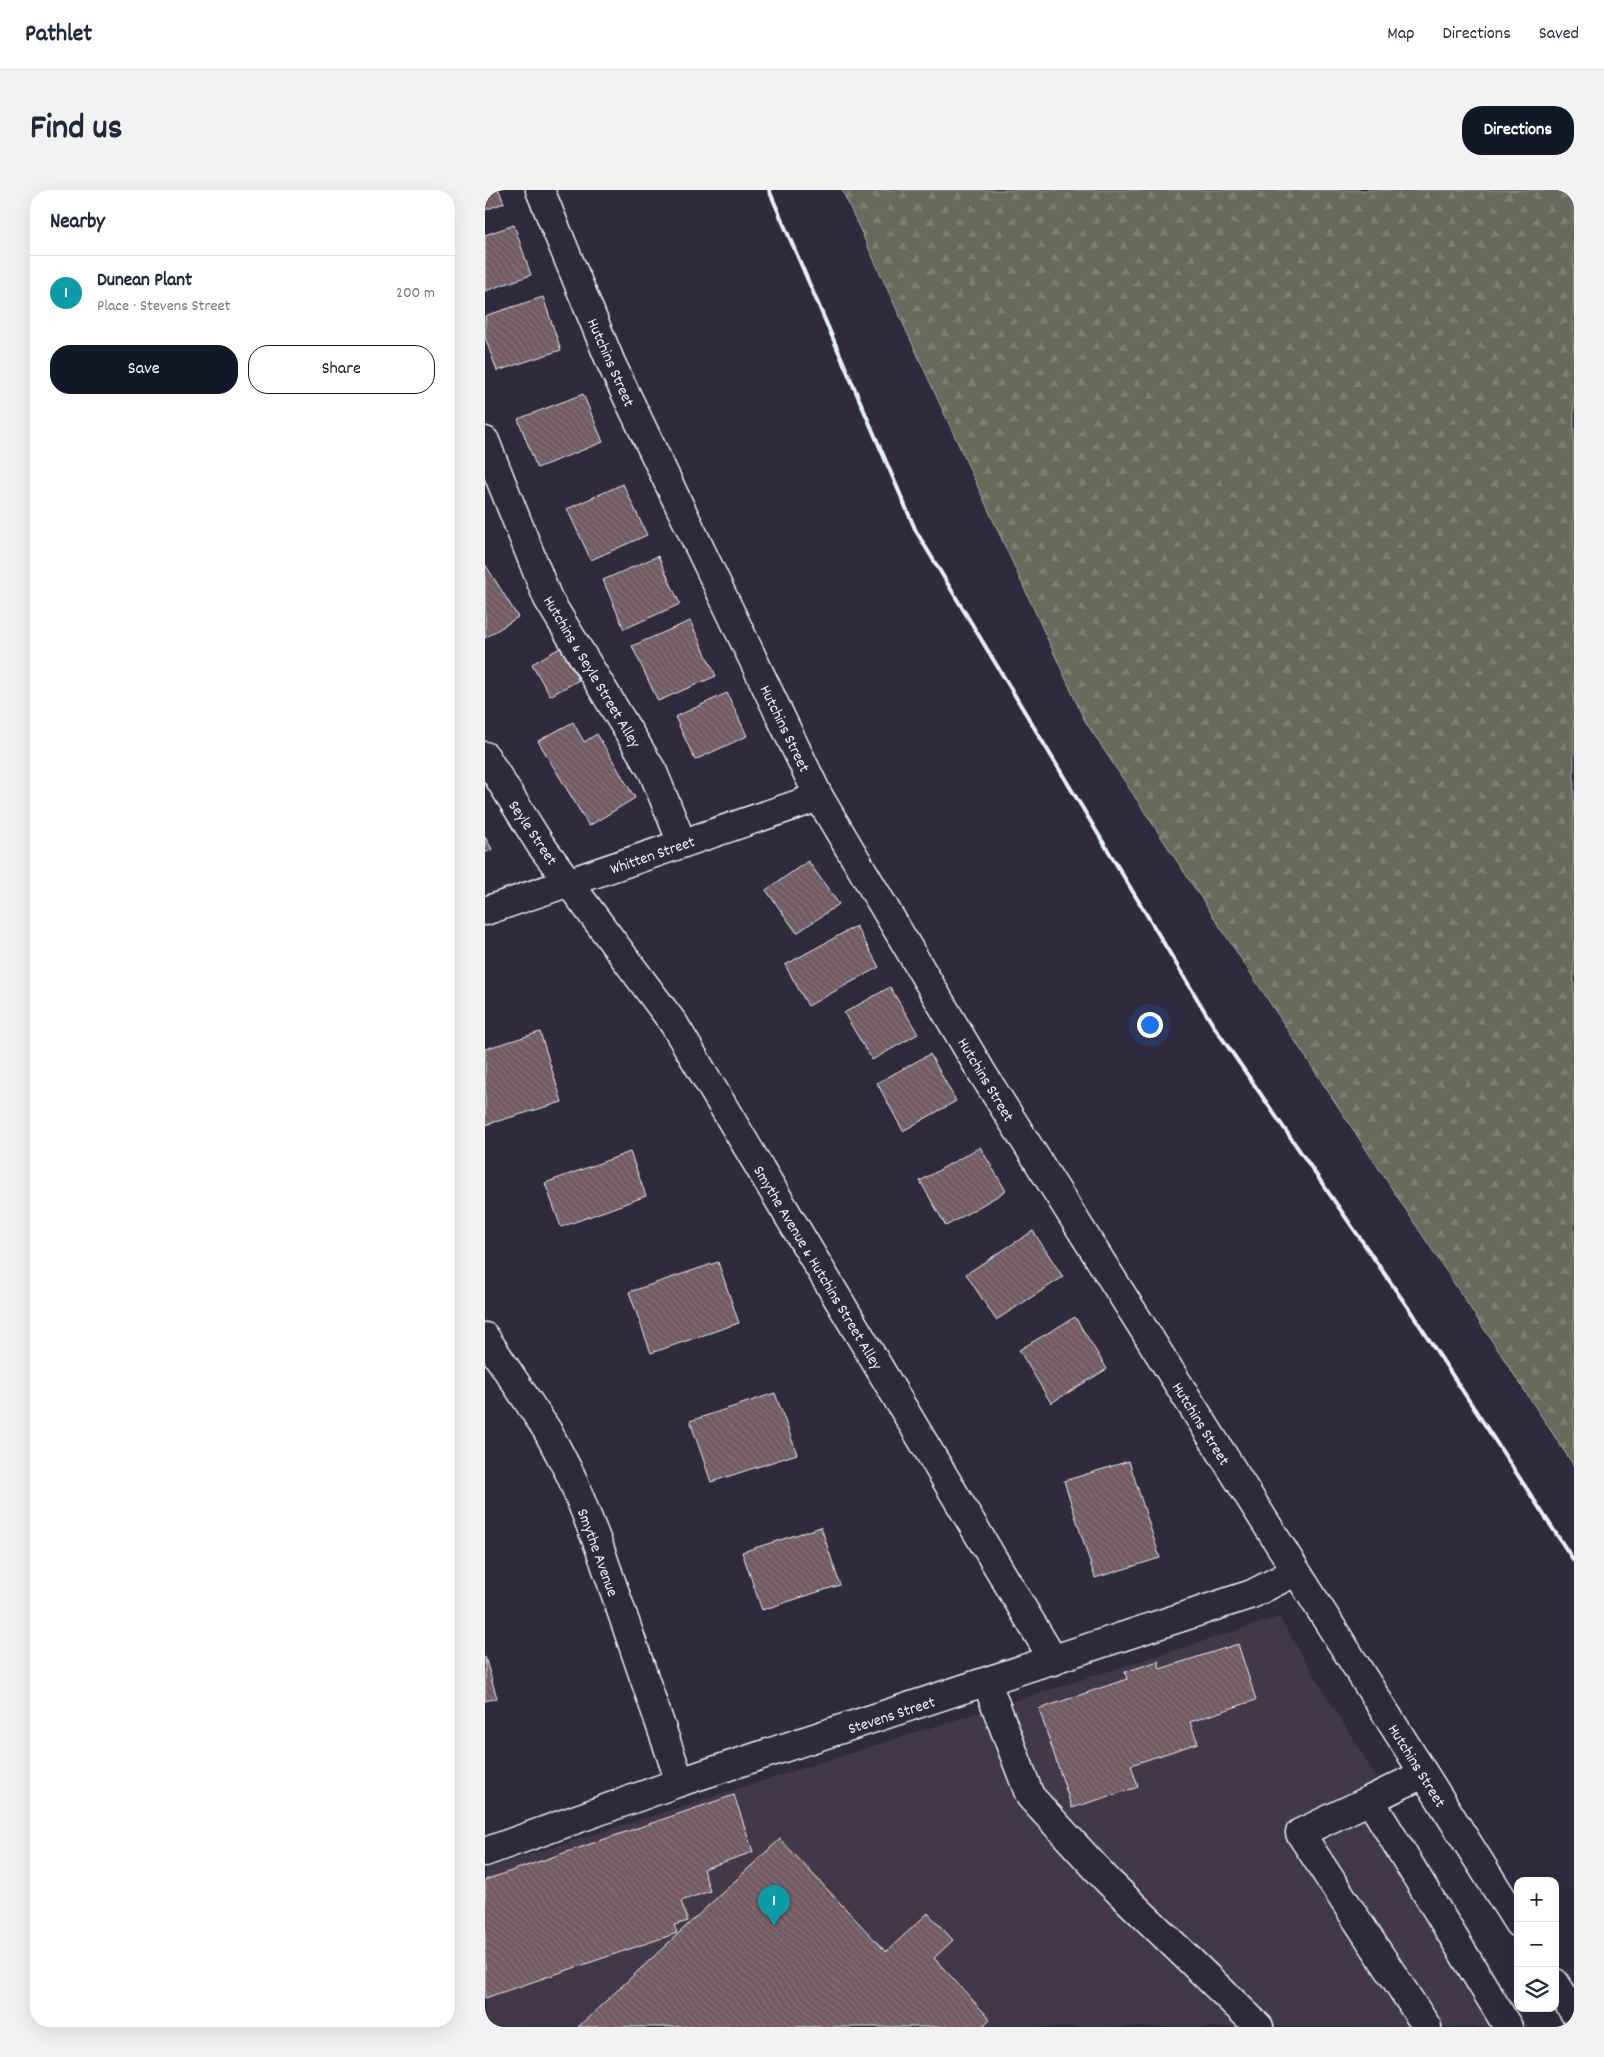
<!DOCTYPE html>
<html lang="en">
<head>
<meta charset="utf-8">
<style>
	:root { --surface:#fff; --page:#f2f2f3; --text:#1f2937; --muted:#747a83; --line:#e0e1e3; --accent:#111827 }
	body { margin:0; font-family:Dekko,sans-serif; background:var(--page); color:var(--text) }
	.controls { position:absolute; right:15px; bottom:15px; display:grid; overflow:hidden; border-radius:10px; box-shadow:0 5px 20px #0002 }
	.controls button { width:45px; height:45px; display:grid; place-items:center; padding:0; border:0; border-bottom:1px solid var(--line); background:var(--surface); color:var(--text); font:25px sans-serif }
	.you { position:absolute; left:664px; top:834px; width:18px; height:18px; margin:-12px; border:4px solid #fff; border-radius:50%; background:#1a73e8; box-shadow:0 0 0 8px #1a73e833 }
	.badge { display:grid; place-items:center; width:32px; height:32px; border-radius:50%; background:var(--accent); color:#fff; font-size:16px; font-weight:700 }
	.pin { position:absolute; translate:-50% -41px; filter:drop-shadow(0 1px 2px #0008) }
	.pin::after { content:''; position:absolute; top:26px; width:18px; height:15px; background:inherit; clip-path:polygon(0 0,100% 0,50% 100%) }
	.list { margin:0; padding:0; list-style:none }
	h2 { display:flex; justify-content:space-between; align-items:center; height:65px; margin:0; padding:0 20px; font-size:21px }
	h2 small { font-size:16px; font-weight:400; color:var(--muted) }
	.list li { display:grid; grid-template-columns:32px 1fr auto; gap:15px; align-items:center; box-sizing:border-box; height:75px; padding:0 20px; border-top:1px solid var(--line) }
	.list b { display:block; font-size:19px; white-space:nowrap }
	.list p { margin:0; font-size:16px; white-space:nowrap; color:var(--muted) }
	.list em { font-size:16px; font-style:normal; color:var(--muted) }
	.actions { display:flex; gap:10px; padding:15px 20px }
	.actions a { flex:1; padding:11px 0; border:1px solid var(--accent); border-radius:20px; text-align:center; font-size:18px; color:var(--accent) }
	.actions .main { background:var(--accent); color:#fff }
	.icon { flex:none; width:28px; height:28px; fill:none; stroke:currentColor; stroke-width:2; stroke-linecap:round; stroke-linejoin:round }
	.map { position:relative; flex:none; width:1089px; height:1837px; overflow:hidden; border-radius:20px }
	header { display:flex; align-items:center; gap:30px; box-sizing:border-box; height:70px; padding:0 25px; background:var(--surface); border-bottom:1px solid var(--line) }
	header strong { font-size:24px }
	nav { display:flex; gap:28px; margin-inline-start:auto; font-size:18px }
	.intro { display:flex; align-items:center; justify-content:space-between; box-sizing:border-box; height:120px; padding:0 30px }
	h1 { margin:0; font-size:35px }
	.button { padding:12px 22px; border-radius:20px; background:var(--accent); color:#fff; font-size:18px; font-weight:700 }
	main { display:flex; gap:30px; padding:0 30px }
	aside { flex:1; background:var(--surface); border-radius:20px; box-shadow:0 5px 20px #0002 }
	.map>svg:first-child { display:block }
</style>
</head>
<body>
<header>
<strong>Pathlet</strong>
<nav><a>Map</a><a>Directions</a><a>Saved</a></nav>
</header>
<div class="intro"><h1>Find us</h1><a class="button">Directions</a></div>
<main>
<aside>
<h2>Nearby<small></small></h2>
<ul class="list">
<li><span class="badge" style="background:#0f9aa8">1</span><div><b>Dunean Plant</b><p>Place · Stevens Street</p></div><em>200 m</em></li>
</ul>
<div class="actions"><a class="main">Save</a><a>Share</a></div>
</aside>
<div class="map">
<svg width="1089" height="1837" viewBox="0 0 1089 1837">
	<defs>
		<pattern id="forest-firs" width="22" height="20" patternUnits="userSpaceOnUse" patternTransform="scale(1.25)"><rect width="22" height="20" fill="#686a5c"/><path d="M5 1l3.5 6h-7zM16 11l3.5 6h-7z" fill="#7e8074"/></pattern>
		<pattern id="building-back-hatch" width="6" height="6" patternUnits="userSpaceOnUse" patternTransform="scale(1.25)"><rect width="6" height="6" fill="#725a62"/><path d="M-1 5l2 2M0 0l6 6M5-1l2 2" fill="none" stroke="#867279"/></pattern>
	</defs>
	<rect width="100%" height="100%" fill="#2f2a3d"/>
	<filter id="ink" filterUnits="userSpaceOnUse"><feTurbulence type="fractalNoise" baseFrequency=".02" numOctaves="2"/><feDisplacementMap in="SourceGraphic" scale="10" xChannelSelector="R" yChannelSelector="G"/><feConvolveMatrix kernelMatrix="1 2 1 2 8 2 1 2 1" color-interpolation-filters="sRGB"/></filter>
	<g filter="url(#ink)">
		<polygon fill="#433848" points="794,1427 1043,1837 0,1837 0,1679"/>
		<polygon fill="url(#forest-firs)" stroke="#a8aeaa" points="357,0 1089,0 1089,1276 600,531"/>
		<g fill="url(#building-back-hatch)" stroke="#e8f1f8">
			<polygon points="0,0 14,0 19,13 0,20"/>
			<polygon points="29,35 46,85 0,101 0,45"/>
			<polygon points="58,107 76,160 12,181 0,147 0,126"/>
			<polygon points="98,204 118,252 52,278 33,229"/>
			<polygon points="138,294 162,345 106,370 82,319"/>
			<polygon points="173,366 195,414 139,439 118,390"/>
			<polygon points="0,374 33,427 0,448"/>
			<polygon points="205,431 231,486 173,511 147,456"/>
			<polygon points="75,458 94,490 65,506 47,474"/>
			<polygon points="242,503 262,546 210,570 190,527"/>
			<polygon points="88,532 99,552 112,544 150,608 104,636 53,551"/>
			<polygon points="0,647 7,659 0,663"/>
			<polygon points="323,671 354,714 312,743 281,700"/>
			<polygon points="371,736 394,777 323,816 300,775"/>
			<polygon points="405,797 433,844 387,870 359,823"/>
			<polygon points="55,842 77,912 0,935 0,859"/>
			<polygon points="445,864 471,911 418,941 392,893"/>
			<polygon points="495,957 521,1001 461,1036 435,991"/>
			<polygon points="145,962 161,1006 76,1037 60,993"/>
			<polygon points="548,1041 578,1087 511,1130 481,1084"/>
			<polygon points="233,1072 254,1133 166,1163 144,1102"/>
			<polygon points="590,1127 622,1179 566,1213 534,1160"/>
			<polygon points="290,1203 312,1264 226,1292 205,1231"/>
			<polygon points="644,1271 675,1368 610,1388 579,1291"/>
			<polygon points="336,1337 355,1395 277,1420 257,1362"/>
			<polygon points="753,1454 771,1510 705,1532 713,1553 646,1575 653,1597 587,1618 554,1519 642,1489 640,1482 673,1471 675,1479"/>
			<polygon points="0,1467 12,1508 0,1511"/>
			<polygon points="249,1605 268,1662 218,1679 225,1701 196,1711 203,1731 189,1735 192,1743 0,1808 0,1690"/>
			<polygon points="295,1649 401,1762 443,1723 468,1750 449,1768 505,1829 497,1837 93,1837"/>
		</g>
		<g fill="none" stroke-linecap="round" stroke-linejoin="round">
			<g stroke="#e8f1f8" stroke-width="31">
				<g id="minor">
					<polyline points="55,0 126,173 334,607 496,881 1033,1733"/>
					<polyline points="0,251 63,409 168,582 197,653"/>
					<polyline points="0,566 55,654 189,834 569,1471"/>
					<polyline points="0,721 334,607"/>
					<polyline points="0,1147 62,1240 86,1286 115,1359 195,1592"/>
					<polyline points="502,1493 545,1606 622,1690 774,1837"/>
					<polyline points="885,1610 938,1584"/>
					<polyline points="0,1662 195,1592 767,1404 810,1382"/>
					<polyline points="1070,1793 1089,1822"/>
					<polyline points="942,1837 815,1643 885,1610 1023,1837"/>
				</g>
			</g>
			<use href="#minor" stroke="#2f2a3d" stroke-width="28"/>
			<polyline stroke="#e8f1f8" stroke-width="4" points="284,0 431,341 728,835 928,1125 1089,1371"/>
		</g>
	</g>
	<g text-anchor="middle" stroke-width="5" stroke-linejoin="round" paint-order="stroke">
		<g font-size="16" fill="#e8f1f8" stroke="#2f2a3d">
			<text transform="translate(127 172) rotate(66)" y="6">Hutchins Street</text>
			<text transform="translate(108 481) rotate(59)" y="6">Hutchins &amp; Seyle Street Alley</text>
			<text transform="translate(301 538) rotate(64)" y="6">Hutchins Street</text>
			<text transform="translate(49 642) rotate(56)" y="6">Seyle Street</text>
			<text transform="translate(167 664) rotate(-19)" y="6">Whitten Street</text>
			<text transform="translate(502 889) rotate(59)" y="6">Hutchins Street</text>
			<text transform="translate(334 1077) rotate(59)" y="6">Smythe Avenue &amp; Hutchins Street Alley</text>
			<text transform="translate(717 1233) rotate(58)" y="6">Hutchins Street</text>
			<text transform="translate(114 1362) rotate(70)" y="6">Smythe Avenue</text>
			<text transform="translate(406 1524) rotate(-18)" y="6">Stevens Street</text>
			<text transform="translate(933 1575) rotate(58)" y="6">Hutchins Street</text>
		</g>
	</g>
</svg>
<div class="controls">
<button>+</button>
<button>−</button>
<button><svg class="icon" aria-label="layers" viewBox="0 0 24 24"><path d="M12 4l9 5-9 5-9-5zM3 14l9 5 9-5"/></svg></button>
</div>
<div class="you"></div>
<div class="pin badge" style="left:289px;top:1736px;background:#0f9aa8">1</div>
</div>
</main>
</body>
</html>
